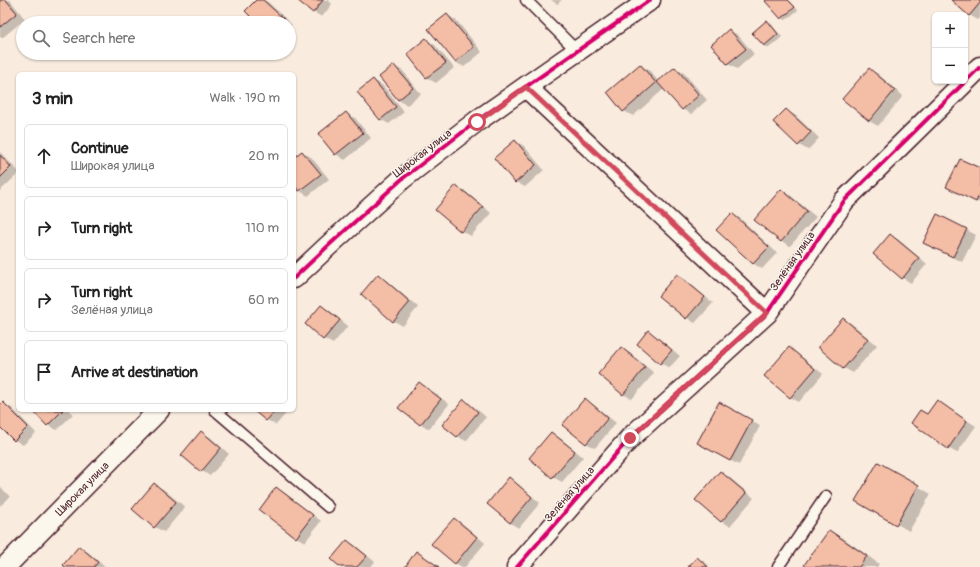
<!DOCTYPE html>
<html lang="en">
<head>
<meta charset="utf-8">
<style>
	:root { --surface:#fff; --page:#f6f6f6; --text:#222; --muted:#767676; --line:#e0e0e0 }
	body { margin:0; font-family:Pangolin,sans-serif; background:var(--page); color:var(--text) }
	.controls { position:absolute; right:12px; top:12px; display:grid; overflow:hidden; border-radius:6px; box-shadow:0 1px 3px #0004 }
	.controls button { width:36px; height:36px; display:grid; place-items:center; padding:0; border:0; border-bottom:1px solid var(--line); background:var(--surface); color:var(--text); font:20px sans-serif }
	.stop { position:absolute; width:12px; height:12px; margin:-9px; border:3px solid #d1495b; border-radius:50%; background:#fff }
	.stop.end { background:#d1495b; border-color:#fff; box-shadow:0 1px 4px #0008 }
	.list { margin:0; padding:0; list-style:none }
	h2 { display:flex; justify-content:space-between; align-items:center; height:52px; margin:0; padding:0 16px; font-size:17px }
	h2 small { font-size:13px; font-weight:400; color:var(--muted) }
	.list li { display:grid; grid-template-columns:26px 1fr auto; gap:12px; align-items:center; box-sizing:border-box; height:64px; margin:0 8px 8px; padding:0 8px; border:1px solid var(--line); border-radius:6px }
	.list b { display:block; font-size:15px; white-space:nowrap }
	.list p { margin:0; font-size:13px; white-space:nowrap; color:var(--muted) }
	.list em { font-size:13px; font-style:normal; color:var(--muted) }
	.icon { flex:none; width:22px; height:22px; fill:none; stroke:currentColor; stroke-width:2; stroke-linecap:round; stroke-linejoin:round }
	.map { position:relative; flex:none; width:980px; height:567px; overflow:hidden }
	.search { position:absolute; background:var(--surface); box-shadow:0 1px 3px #0004; left:16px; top:16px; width:280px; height:44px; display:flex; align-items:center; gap:10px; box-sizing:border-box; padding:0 14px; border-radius:22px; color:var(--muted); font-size:15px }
	.panel { position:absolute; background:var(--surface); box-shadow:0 1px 3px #0004; left:16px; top:72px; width:280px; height:340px; border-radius:6px }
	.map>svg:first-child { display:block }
</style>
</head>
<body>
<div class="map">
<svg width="980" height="567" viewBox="0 0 980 567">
	<rect width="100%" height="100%" fill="#f9ebde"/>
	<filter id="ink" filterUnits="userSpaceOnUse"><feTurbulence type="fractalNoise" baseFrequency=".025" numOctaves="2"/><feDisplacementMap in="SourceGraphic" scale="8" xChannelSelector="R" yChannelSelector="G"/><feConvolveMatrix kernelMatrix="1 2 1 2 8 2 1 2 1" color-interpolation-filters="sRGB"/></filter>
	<g filter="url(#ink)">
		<g fill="#0003">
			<polygon points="0,0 10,0 25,19 2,38 0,37"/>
			<polygon points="257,0 264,0 268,2 292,25 289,27 289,23 259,23"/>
			<polygon points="298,0 328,0 332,4 322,17 313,12"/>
			<polygon points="551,0 562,0 557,4"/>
			<polygon points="767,0 789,0 798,10 786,20 781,18"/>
			<polygon points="952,0 980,0 980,18 978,20 969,15"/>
			<polygon points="447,15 456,20 482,52 464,67 455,62"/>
			<polygon points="767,21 771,24 782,37 769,48 764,46"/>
			<polygon points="729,30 738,35 754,54 737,69 728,64 712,45"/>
			<polygon points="426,40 435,45 454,68 436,83 427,78 408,54"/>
			<polygon points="640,65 649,70 659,82 675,68 684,73 707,100 691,114 682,109 665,88 633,116 624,111"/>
			<polygon points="394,66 403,71 421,94 407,105 398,100"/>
			<polygon points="869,69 878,74 903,96 878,126 869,121"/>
			<polygon points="373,80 382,85 404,112 389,124 380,119"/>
			<polygon points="786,110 795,115 819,138 808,150 799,145"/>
			<polygon points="346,113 355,118 371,138 345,160 336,154 319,134"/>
			<polygon points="515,141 524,146 544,170 525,187 516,182"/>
			<polygon points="0,152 18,171 18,174 0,191"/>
			<polygon points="302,152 311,157 329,179 308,196 300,191 294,184 294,158"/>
			<polygon points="980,170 980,203 956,192"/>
			<polygon points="457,186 465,191 491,213 471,236 462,231 436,210"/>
			<polygon points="781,190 790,195 816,217 790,246 781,241"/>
			<polygon points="732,214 741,219 777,253 762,269 754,264 718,230"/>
			<polygon points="938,215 976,235 962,262 933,247"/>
			<polygon points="890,235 899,240 927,264 911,283 903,278"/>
			<polygon points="677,275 686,280 713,303 695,323 687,318 659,296"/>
			<polygon points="378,276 387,281 418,307 403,326 394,321"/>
			<polygon points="321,306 330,311 348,326 333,344 324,339"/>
			<polygon points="843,319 852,324 877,345 853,373 844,368"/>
			<polygon points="648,332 657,337 680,356 669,368 661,363"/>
			<polygon points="621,348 630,353 654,373 632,399 623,394"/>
			<polygon points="789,348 798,354 823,374 799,402 790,397"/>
			<polygon points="419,383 428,388 449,404 429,429 421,424 400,408"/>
			<polygon points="585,400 594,405 616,423 595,448 586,443"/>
			<polygon points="464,401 473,406 486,417 466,441 457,436"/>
			<polygon points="937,401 976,426 957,453 948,448 927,415"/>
			<polygon points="3,403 12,408 36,433 23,445 15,440 0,425 0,406"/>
			<polygon points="33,410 69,410 73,414 57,430 48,425"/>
			<polygon points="255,410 289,410 276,425 267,420"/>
			<polygon points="751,421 760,426 739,465 707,448"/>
			<polygon points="201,432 210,437 229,454 210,476 202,471"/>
			<polygon points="552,433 560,438 583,457 562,482 553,477"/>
			<polygon points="878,463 931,494 909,531 856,500"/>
			<polygon points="720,472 729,477 754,498 730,526 721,521"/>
			<polygon points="509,479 518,484 540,503 519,528 510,523"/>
			<polygon points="154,484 163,489 185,507 164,532 155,527"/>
			<polygon points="0,486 10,497 0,506"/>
			<polygon points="276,488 285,493 321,521 305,542 296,537"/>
			<polygon points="454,519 463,524 485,543 465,567 462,567 455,563"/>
			<polygon points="830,531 843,538 879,564 877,567 809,567"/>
			<polygon points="348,541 356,546 375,562 370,567 342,567"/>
			<polygon points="79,547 88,552 106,567 67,567"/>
			<polygon points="697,558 706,563 710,567 689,567"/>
		</g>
		<g fill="#f3bda6" stroke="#4a1f2b">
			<polygon points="0,0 6,0 17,13 0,27"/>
			<polygon points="256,0 263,0 284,19 280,23 257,23 245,11"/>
			<polygon points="297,0 323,0 313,13"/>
			<polygon points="766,0 788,0 795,7 781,19 765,1"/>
			<polygon points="951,0 980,0 980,3 969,16"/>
			<polygon points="447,14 474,47 455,62 428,29"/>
			<polygon points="767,20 778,34 764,46 752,33"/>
			<polygon points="729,29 746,49 727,64 711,45"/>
			<polygon points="426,38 446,63 426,78 407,54"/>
			<polygon points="640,64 656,83 623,112 607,92"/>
			<polygon points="394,65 413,88 398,100 379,77"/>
			<polygon points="675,67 699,95 682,110 657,82"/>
			<polygon points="869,68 895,90 869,121 842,99"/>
			<polygon points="373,79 396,107 380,120 357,92"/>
			<polygon points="786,109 811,132 798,146 773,122"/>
			<polygon points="346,112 363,133 335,155 318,134"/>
			<polygon points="515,140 536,165 515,183 494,158"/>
			<polygon points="302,151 321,174 299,191 294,185 294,157"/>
			<polygon points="0,155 11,167 0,178"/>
			<polygon points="960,159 980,168 980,193 976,202 946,187"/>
			<polygon points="456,185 483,207 461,232 435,210"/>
			<polygon points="781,189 807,211 781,242 754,220"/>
			<polygon points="732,213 769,247 753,264 716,230"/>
			<polygon points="937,214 967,229 953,257 923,243"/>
			<polygon points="890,234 919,258 902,279 873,254"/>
			<polygon points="378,274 410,302 393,322 361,294"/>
			<polygon points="677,274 705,297 686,319 658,296"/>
			<polygon points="321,305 340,320 323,340 305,324"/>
			<polygon points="843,318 868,339 843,369 818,347"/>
			<polygon points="648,330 672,350 660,364 637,344"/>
			<polygon points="621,347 645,367 623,395 598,374"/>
			<polygon points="789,347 815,369 790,398 764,376"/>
			<polygon points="419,382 441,399 420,425 398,408"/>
			<polygon points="585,398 608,418 586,444 562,425"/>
			<polygon points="464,399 478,412 457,437 442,425"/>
			<polygon points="937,400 967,421 948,449 911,423 920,410 927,414"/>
			<polygon points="3,402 28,427 14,441 0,427 0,404"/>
			<polygon points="719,402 752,420 730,461 697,443"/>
			<polygon points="32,410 63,410 47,426"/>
			<polygon points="253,410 276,410 266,421"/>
			<polygon points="201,431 221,448 201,472 181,455"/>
			<polygon points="551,432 575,451 552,478 529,458"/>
			<polygon points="878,462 919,485 896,525 855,501"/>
			<polygon points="720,471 746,493 721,522 695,500"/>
			<polygon points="509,477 532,497 510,523 487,504"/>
			<polygon points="154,483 176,502 154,528 132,509"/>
			<polygon points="276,487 313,515 296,538 259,510"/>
			<polygon points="454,518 477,537 455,564 431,544"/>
			<polygon points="829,530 867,556 859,567 807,567 804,565"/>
			<polygon points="347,540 367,556 357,567 340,567 331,559"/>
			<polygon points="79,546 98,562 94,567 65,567 63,565"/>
			<polygon points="416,551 439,567 405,567"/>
			<polygon points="697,557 708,567 688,567"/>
		</g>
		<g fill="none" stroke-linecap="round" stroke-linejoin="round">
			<g stroke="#4a1f2b" stroke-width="13">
				<g id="service">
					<polyline points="526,0 577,51"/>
					<polyline points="215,410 328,507"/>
					<polyline points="778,567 826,496"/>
				</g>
			</g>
			<g stroke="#4a1f2b" stroke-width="23">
				<g id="minor">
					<polyline points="526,87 767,313"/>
					<polyline points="294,278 328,246 402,179 477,121 650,0"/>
					<path id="s1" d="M 5,567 L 159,410"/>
					<polyline points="517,567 630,438 767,313 844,201 980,67"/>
				</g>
			</g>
			<use href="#service" stroke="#fbf7ec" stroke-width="10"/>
			<use href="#minor" stroke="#fbf7ec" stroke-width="20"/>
			<g stroke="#fbf7ec" stroke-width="6">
				<g id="cycleway">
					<polyline points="294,278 328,246 402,179 477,121 650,0"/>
					<polyline points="517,567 630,438 767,313 844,201 980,67"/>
				</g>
			</g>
			<use href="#cycleway" stroke="#d6006c" stroke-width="4"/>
		</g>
	</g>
	<g fill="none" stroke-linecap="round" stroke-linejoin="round" filter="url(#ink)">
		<polyline stroke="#d1495b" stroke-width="5" points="477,122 526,87 767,313 630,438"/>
	</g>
	<g text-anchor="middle" stroke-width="3" stroke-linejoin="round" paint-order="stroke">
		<g font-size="11" fill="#4a1f2b" stroke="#fbf7ec">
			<text transform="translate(422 153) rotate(-38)" y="4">Широкая улица</text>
			<text transform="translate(792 261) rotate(-55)" y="4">Зелёная улица</text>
			<text dy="4" stroke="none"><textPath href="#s1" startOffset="110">Широкая улица</textPath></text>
			<text transform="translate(569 494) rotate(-49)" y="4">Зелёная улица</text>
		</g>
	</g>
</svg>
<div class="controls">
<button>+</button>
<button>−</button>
</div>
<div class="stop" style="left:477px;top:122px"></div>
<div class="stop end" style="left:630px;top:438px"></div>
<div class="search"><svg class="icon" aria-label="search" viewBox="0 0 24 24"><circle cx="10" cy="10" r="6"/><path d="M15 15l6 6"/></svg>Search here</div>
<section class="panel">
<h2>3 min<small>Walk · 190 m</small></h2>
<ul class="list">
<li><svg class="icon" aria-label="ahead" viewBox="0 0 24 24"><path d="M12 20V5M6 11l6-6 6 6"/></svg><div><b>Continue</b><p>Широкая улица</p></div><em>20 m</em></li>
<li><svg class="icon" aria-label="right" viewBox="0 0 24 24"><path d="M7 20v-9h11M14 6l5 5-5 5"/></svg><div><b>Turn right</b></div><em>110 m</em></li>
<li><svg class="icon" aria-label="right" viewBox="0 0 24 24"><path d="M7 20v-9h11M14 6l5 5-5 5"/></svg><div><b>Turn right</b><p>Зелёная улица</p></div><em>60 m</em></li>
<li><svg class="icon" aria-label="arrive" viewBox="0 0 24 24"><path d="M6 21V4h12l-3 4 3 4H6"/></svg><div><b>Arrive at destination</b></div></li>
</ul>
</section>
</div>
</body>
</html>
